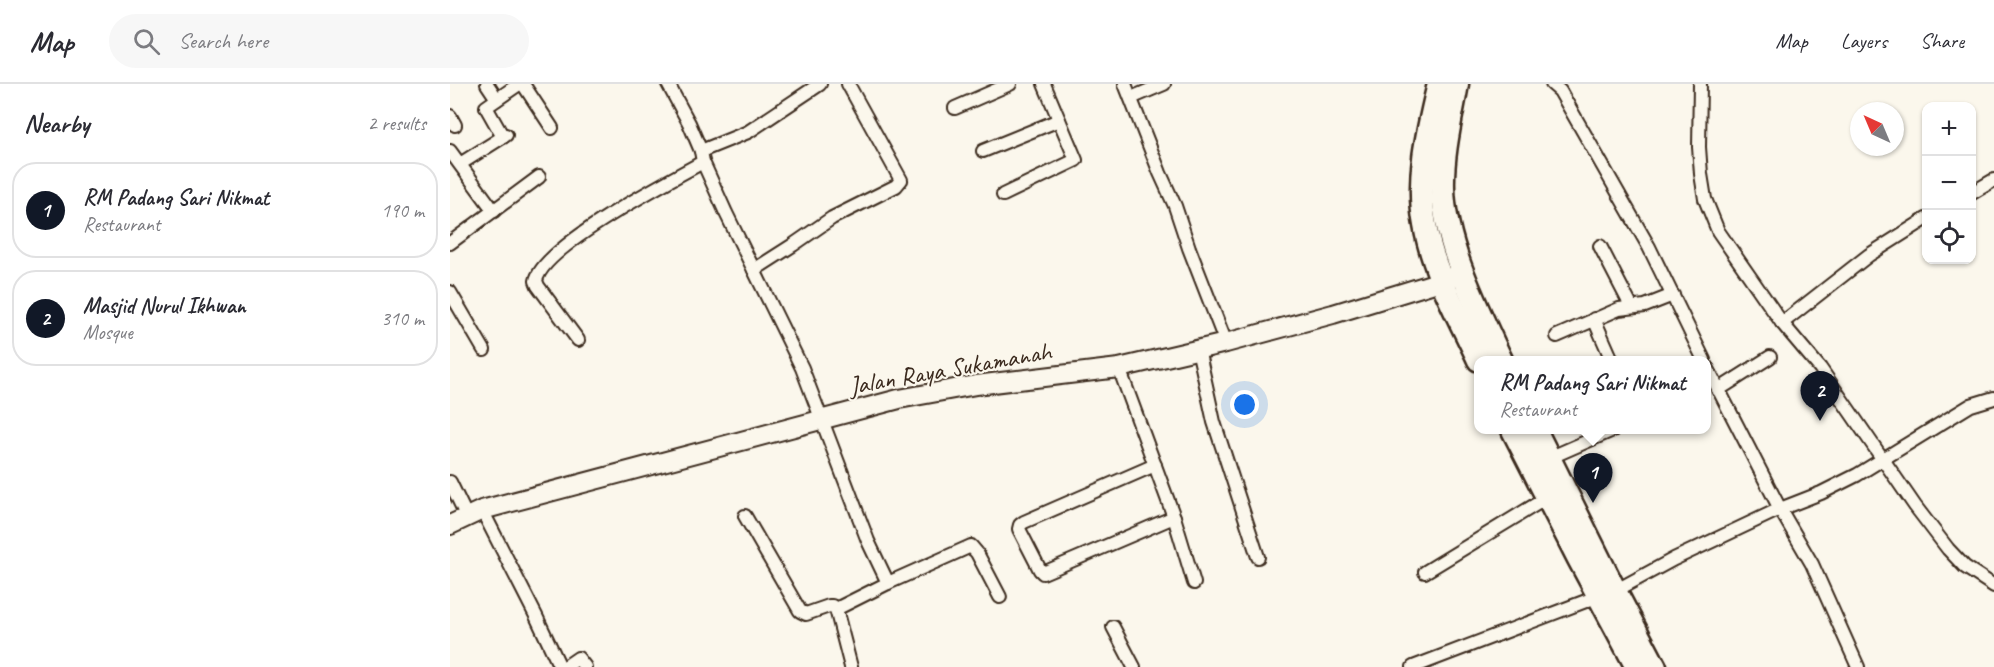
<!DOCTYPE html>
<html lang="en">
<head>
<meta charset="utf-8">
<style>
	:root { --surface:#fff; --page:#f7f7f7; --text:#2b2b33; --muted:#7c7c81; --line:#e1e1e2; --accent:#111827 }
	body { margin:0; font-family:Caveat,sans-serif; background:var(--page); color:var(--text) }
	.controls { position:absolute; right:18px; top:18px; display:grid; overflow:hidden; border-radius:12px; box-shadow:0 2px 4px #0004 }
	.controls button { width:54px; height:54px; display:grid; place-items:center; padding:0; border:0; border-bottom:2px solid var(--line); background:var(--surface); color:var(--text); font:30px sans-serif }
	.compass { position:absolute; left:1400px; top:18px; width:54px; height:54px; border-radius:50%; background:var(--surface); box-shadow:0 2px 4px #0004; rotate:316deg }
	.you { position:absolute; left:795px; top:321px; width:21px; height:21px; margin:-15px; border:4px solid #fff; border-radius:50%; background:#1a73e8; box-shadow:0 0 0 9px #1a73e833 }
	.badge { display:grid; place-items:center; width:39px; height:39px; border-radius:50%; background:var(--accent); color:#fff; font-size:20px; font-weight:700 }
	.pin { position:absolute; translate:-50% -50px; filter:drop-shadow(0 2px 3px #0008) }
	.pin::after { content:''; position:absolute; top:32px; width:21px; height:18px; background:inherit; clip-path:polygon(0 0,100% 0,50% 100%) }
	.popup { position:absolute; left:1024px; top:272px; width:237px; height:78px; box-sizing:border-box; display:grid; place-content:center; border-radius:12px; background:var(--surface); filter:drop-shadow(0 2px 4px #0005); font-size:20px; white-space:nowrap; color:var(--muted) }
	.popup b { font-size:22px; color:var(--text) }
	.popup::after { content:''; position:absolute; left:50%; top:100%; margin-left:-12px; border:12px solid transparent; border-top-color:var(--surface) }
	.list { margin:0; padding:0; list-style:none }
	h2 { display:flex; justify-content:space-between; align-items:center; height:78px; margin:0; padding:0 24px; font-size:26px }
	h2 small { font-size:20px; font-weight:400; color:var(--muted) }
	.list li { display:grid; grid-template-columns:39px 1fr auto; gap:18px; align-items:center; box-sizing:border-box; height:96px; margin:0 12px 12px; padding:0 12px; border:2px solid var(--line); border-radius:24px }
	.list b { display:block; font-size:22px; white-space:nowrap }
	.list p { margin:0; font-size:20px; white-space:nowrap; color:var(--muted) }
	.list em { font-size:20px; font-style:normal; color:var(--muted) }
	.icon { flex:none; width:33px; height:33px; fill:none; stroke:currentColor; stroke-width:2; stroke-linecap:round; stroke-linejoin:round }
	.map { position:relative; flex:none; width:1544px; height:583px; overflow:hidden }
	header { display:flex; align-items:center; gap:36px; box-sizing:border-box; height:84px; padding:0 30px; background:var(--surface); border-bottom:2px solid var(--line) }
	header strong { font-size:28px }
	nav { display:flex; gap:33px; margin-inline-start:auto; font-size:21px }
	.search { width:420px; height:54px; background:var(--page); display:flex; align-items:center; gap:15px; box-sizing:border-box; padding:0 21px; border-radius:33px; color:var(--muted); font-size:22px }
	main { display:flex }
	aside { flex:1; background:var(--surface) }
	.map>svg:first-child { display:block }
</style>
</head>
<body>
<header>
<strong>Map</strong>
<div class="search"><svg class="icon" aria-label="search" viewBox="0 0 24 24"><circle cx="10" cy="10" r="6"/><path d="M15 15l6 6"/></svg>Search here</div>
<nav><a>Map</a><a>Layers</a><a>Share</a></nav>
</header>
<main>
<aside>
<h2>Nearby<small>2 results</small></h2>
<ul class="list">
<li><span class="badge">1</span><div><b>RM Padang Sari Nikmat</b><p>Restaurant</p></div><em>190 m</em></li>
<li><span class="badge">2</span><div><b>Masjid Nurul Ikhwan</b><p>Mosque</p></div><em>310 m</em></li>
</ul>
</aside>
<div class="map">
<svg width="1544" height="583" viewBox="0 0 1544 583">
	<rect width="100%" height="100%" fill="#fbf7ec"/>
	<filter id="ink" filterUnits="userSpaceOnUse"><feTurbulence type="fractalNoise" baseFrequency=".0167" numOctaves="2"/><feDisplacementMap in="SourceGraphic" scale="12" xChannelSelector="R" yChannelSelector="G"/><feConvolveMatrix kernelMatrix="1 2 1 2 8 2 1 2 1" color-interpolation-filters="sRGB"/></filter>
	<g filter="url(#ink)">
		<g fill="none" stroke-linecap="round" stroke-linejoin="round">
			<g stroke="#3b2a1e" stroke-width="16">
				<g id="street">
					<polyline points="37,0 47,15"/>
					<polyline points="73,0 102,44"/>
					<polyline points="218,0 239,39 251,67 253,78 276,129 352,284 418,457 438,499 386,525 401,583"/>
					<polyline points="675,0 710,89 725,122 739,164 776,259"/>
					<polyline points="1102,0 1110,7 1199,163 1254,276"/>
					<polyline points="1250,0 1249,63 1251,90 1255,115 1268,147 1332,239 1370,284 1465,422 1498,465 1515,483 1544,502"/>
					<polyline points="681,14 714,0"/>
					<polyline points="505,24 560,0"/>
					<polyline points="0,32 5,41"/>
					<polyline points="53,53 36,23 69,0"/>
					<polyline points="0,67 44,127"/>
					<polyline points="251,67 298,48 370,0"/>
					<polyline points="533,67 609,36"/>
					<polyline points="10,80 56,51"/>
					<polyline points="1522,109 1544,96"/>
					<polyline points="553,111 626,76 594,0"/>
					<polyline points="0,159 89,93"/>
					<polyline points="1150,162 1181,222"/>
					<polyline points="304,186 343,161 382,134 446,102 451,96 398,0"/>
					<polyline points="0,208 34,266"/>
					<polyline points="1144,235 1162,276"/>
					<polyline points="1332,239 1419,171 1476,135"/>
					<polyline points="1107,252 1169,225 1195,222 1223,211"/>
					<path d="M 128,256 L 88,202 L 86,197 C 92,163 220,96 253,78"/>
					<polyline points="748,265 764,338 808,473"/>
					<polyline points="1257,283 1330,425 1362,480 1408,583"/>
					<polyline points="669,284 724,433 744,499"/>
					<polyline points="1268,306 1320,273"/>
					<polyline points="1099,374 1163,346"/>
					<polyline points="705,381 574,438 570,441 569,445 590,486 593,489 724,433"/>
					<polyline points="0,398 17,433"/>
					<polyline points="32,426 86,532 110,583"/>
					<polyline points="295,432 350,527 356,530 379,522 382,522 386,525"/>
					<polyline points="975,488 1098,413"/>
					<polyline points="438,499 521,462 527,469 550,513"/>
					<polyline points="1165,507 1224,475 1330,425 1371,409 1407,391 1521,321 1544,314"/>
					<polyline points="663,543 684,583"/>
					<polyline points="115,583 128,574 135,583"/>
					<polyline points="963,583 1149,512"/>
				</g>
			</g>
			<g stroke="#3b2a1e" stroke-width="22">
				<polyline id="secondary" points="0,441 32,426 449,315 526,301 669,284 776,259 883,230 1004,193"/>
			</g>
			<g stroke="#3b2a1e" stroke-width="27">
				<g id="highway">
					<path d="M 989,0 C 978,46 966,94 975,141 C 983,188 1009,233 1029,276"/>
					<path d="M 1007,0 C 1001,34 992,69 993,104 C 994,160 1028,226 1051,276"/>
					<polyline points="1063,346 1129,475 1187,583"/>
					<polyline points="1085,346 1165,507 1205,583"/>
				</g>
			</g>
			<use href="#street" stroke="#fbf7ec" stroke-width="12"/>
			<use href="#secondary" stroke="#fbf7ec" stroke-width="18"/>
			<use href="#highway" stroke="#fbf7ec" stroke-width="22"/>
		</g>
	</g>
	<g text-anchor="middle" stroke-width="4.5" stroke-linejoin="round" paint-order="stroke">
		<g font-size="26" fill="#3b2a1e" stroke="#fbf7ec">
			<text transform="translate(500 284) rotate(-10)" y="9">Jalan Raya Sukamanah</text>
		</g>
	</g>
</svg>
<div class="controls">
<button>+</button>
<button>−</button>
<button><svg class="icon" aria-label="locate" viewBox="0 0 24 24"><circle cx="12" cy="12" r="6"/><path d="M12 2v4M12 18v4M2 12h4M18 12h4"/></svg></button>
</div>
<svg class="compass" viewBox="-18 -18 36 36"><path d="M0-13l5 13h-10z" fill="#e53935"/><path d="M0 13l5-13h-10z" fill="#7c7c81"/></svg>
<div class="you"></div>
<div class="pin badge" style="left:1143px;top:419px">1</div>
<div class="popup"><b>RM Padang Sari Nikmat</b>Restaurant</div>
<div class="pin badge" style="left:1370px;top:337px">2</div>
</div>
</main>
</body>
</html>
